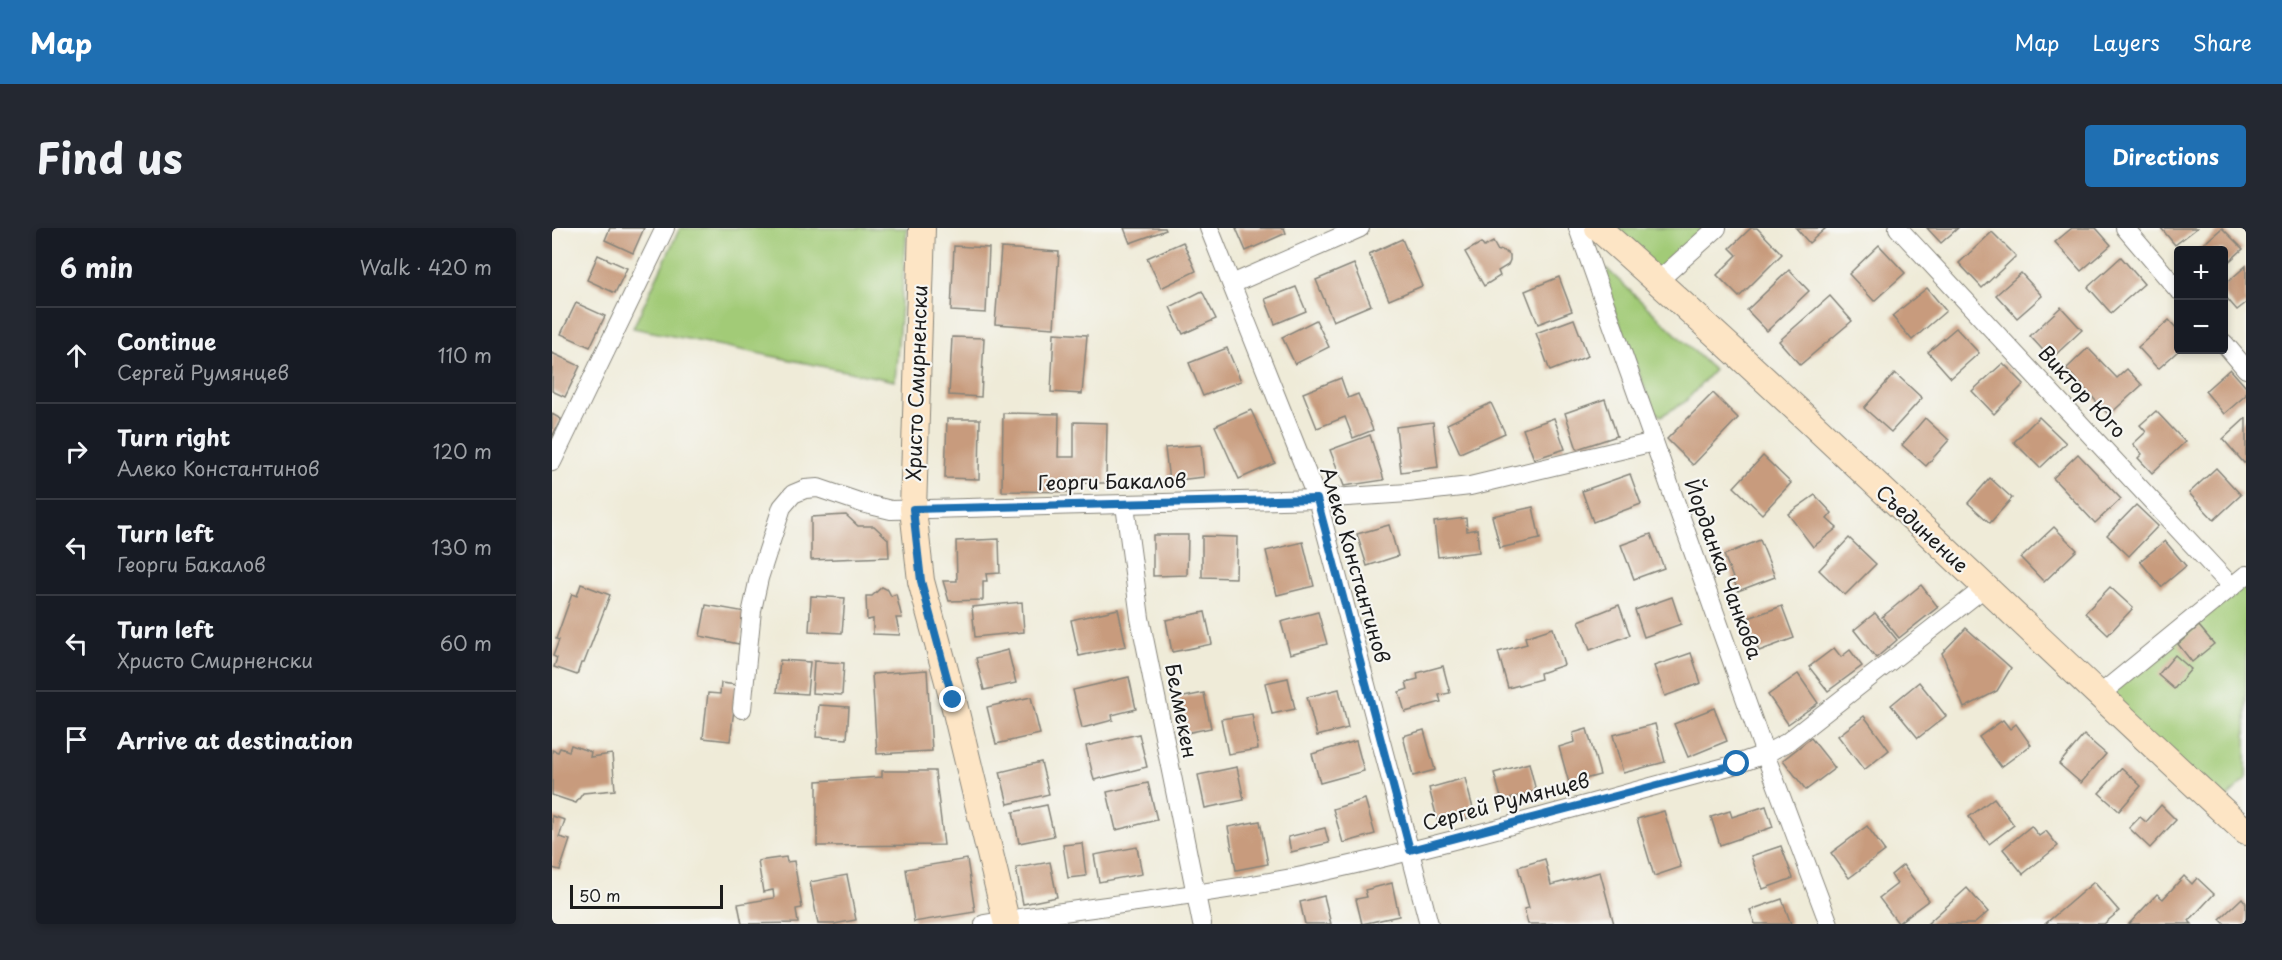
<!DOCTYPE html>
<html lang="en">
<head>
<meta charset="utf-8">
<style>
	:root { --surface:#171b24; --page:#242831; --text:#f1f3f6; --muted:#9ea1a6; --line:#363941; --accent:#1f6fb2 }
	body { margin:0; font-family:"Playpen Sans",sans-serif; background:var(--page); color:var(--text) }
	.controls { position:absolute; right:18px; top:18px; display:grid; overflow:hidden; border-radius:6px; box-shadow:0 3px 9px #0003 }
	.controls button { width:54px; height:54px; display:grid; place-items:center; padding:0; border:0; border-bottom:2px solid var(--line); background:var(--surface); color:var(--text); font:30px sans-serif }
	.scale { position:absolute; left:18px; bottom:15px; width:153px; box-sizing:border-box; padding-left:6px; border:3px solid #1c1c1c; border-top:0; font-size:16px; line-height:21px; white-space:nowrap; color:#1c1c1c; -webkit-text-stroke:4px #f6f6f2; paint-order:stroke }
	.stop { position:absolute; width:18px; height:18px; margin:-14px; border:4px solid #1f6fb2; border-radius:50%; background:#fff }
	.stop.end { background:#1f6fb2; border-color:#fff; box-shadow:0 2px 6px #0008 }
	.list { margin:0; padding:0; list-style:none }
	h2 { display:flex; justify-content:space-between; align-items:center; height:78px; margin:0; padding:0 24px; font-size:26px }
	h2 small { font-size:20px; font-weight:400; color:var(--muted) }
	.list li { display:grid; grid-template-columns:39px 1fr auto; gap:18px; align-items:center; box-sizing:border-box; height:96px; padding:0 24px; border-top:2px solid var(--line) }
	.list b { display:block; font-size:22px; white-space:nowrap }
	.list p { margin:0; font-size:20px; white-space:nowrap; color:var(--muted) }
	.list em { font-size:20px; font-style:normal; color:var(--muted) }
	.icon { flex:none; width:33px; height:33px; fill:none; stroke:currentColor; stroke-width:2; stroke-linecap:round; stroke-linejoin:round }
	.map { position:relative; flex:none; width:1694px; height:696px; overflow:hidden; border-radius:6px }
	header { display:flex; align-items:center; gap:36px; box-sizing:border-box; height:84px; padding:0 30px; background:var(--accent); color:#fff }
	header strong { font-size:28px }
	nav { display:flex; gap:33px; margin-inline-start:auto; font-size:21px }
	.intro { display:flex; align-items:center; justify-content:space-between; box-sizing:border-box; height:144px; padding:0 36px }
	h1 { margin:0; font-size:42px }
	.button { padding:15px 27px; border-radius:6px; background:var(--accent); color:#fff; font-size:21px; font-weight:700 }
	main { display:flex; gap:36px; padding:0 36px }
	aside { flex:1; background:var(--surface); border-radius:6px; box-shadow:0 3px 9px #0003 }
	.map>svg:first-child { display:block }
</style>
</head>
<body>
<header>
<strong>Map</strong>
<nav><a>Map</a><a>Layers</a><a>Share</a></nav>
</header>
<div class="intro"><h1>Find us</h1><a class="button">Directions</a></div>
<main>
<aside>
<h2>6 min<small>Walk · 420 m</small></h2>
<ul class="list">
<li><svg class="icon" aria-label="ahead" viewBox="0 0 24 24"><path d="M12 20V5M6 11l6-6 6 6"/></svg><div><b>Continue</b><p>Сергей Румянцев</p></div><em>110 m</em></li>
<li><svg class="icon" aria-label="right" viewBox="0 0 24 24"><path d="M7 20v-9h11M14 6l5 5-5 5"/></svg><div><b>Turn right</b><p>Алеко Константинов</p></div><em>120 m</em></li>
<li><svg class="icon" aria-label="left" viewBox="0 0 24 24"><path d="M17 20v-9H6M10 6l-5 5 5 5"/></svg><div><b>Turn left</b><p>Георги Бакалов</p></div><em>130 m</em></li>
<li><svg class="icon" aria-label="left" viewBox="0 0 24 24"><path d="M17 20v-9H6M10 6l-5 5 5 5"/></svg><div><b>Turn left</b><p>Христо Смирненски</p></div><em>60 m</em></li>
<li><svg class="icon" aria-label="arrive" viewBox="0 0 24 24"><path d="M6 21V4h12l-3 4 3 4H6"/></svg><div><b>Arrive at destination</b></div></li>
</ul>
</aside>
<div class="map">
<svg width="1694" height="696" viewBox="0 0 1694 696">
	<rect width="100%" height="100%" fill="#f6f6f2"/>
	<filter id="ink" filterUnits="userSpaceOnUse"><feTurbulence type="fractalNoise" baseFrequency=".0167" numOctaves="2"/><feDisplacementMap in="SourceGraphic" scale="12" xChannelSelector="R" yChannelSelector="G"/><feConvolveMatrix kernelMatrix="1 2 1 2 8 2 1 2 1" color-interpolation-filters="sRGB"/></filter>
	<filter id="wash" filterUnits="userSpaceOnUse"><feTurbulence type="fractalNoise" baseFrequency=".008" numOctaves="4" result="noise"/><feDisplacementMap in="SourceGraphic" scale="24" xChannelSelector="R" yChannelSelector="G"/><feGaussianBlur stdDeviation="1.35" result="paint"/><feColorMatrix in="noise" values="0 0 0 0 0 0 0 0 0 0 0 0 0 0 0 0 0 1.4 0 .05"/><feComposite in="paint" operator="in"/></filter>
	<g filter="url(#wash)">
		<rect width="100%" height="100%" fill="#efebd8"/>
		<g fill="#a2cb77" stroke="#5f744a" stroke-width="1.5">
			<polygon points="128,0 355,0 343,153 81,100"/>
			<polygon points="1047,0 1154,0 1106,53"/>
			<polygon points="1055,41 1162,142 1133,174 1109,188 1101,182 1049,48"/>
			<polygon points="1694,346 1694,552 1666,578 1546,468"/>
		</g>
		<g id="blocks">
			<g fill="#c89b7d">
				<polygon points="58,0 92,0 81,25 53,12"/>
				<polygon points="572,0 613,0 614,2 578,15"/>
				<polygon points="684,0 732,0 734,5 694,23"/>
				<polygon points="1199,0 1205,0 1230,26 1187,69 1165,47 1185,27 1178,20"/>
				<polygon points="1244,0 1274,0 1257,15"/>
				<polygon points="1375,0 1406,0 1389,15"/>
				<polygon points="1520,0 1544,0 1559,17 1529,43 1503,14"/>
				<polygon points="1609,0 1645,0 1623,17"/>
				<polygon points="1670,0 1691,21 1672,38 1672,22 1645,22"/>
				<polygon points="1440,4 1464,28 1430,60 1407,35"/>
				<polygon points="850,11 870,58 837,72 817,26"/>
				<polygon points="631,14 644,43 609,60 595,30"/>
				<polygon points="941,14 946,23 950,22 958,27 958,32 956,37 946,43 948,48 932,58 913,24 929,15 932,19"/>
				<polygon points="1327,17 1353,45 1322,73 1297,46"/>
				<polygon points="402,18 437,20 434,85 399,83"/>
				<polygon points="449,20 507,24 502,100 443,96"/>
				<polygon points="46,27 75,40 63,65 35,52"/>
				<polygon points="1569,29 1592,56 1559,85 1536,59"/>
				<polygon points="802,36 819,77 781,93 764,52"/>
				<polygon points="1694,38 1694,75 1685,82 1672,67 1672,57"/>
				<polygon points="1237,42 1257,63 1215,103 1195,82"/>
				<polygon points="1469,45 1490,68 1465,90 1444,67"/>
				<polygon points="1007,49 1020,83 986,96 973,63"/>
				<polygon points="744,59 754,83 723,96 713,71"/>
				<polygon points="1375,60 1394,83 1360,112 1340,88"/>
				<polygon points="650,63 664,91 631,106 618,79"/>
				<polygon points="1278,68 1300,93 1248,137 1227,113"/>
				<polygon points="24,75 53,88 38,119 9,106"/>
				<polygon points="1509,79 1530,102 1499,131 1478,108"/>
				<polygon points="1022,91 1036,128 998,143 984,105"/>
				<polygon points="764,92 777,119 743,136 730,109"/>
				<polygon points="1617,92 1626,102 1626,123 1606,141 1586,119"/>
				<polygon points="1404,100 1427,125 1399,150 1376,124"/>
				<polygon points="502,105 535,107 530,166 499,164"/>
				<polygon points="400,109 432,110 429,169 397,167"/>
				<polygon points="675,120 689,153 651,168 637,135"/>
				<polygon points="1536,120 1565,150 1575,141 1590,157 1557,187 1514,141"/>
				<polygon points="0,125 28,138 13,169 0,163"/>
				<polygon points="1451,135 1472,156 1442,186 1420,163"/>
				<polygon points="1678,141 1694,159 1694,167 1672,186 1653,163"/>
				<polygon points="1343,145 1370,170 1339,204 1312,180"/>
				<polygon points="789,150 796,170 806,166 821,202 801,210 793,189 765,200 751,165"/>
				<polygon points="1161,165 1186,190 1141,237 1115,211"/>
				<polygon points="1053,171 1065,208 1025,221 1013,185"/>
				<polygon points="939,175 953,205 908,225 895,196"/>
				<polygon points="699,182 723,235 687,251 663,198"/>
				<polygon points="1604,183 1633,214 1600,245 1586,230 1590,226 1581,216 1594,204 1588,197"/>
				<polygon points="451,185 507,186 506,229 522,229 522,194 555,195 554,255 523,255 522,264 450,263"/>
				<polygon points="0,186 9,191 0,209"/>
				<polygon points="1487,189 1514,215 1488,240 1462,214"/>
				<polygon points="1002,190 1013,221 982,231 971,201"/>
				<polygon points="1373,190 1397,212 1374,238 1350,217"/>
				<polygon points="1694,190 1694,234 1692,235 1671,211"/>
				<polygon points="395,191 428,191 427,251 393,250"/>
				<polygon points="881,194 886,239 849,244 844,199"/>
				<polygon points="818,207 832,252 792,258 778,222"/>
				<polygon points="649,217 652,249 617,253 613,220"/>
				<polygon points="1526,226 1569,271 1543,295 1501,250"/>
				<polygon points="1211,228 1239,255 1210,286 1182,259"/>
				<polygon points="1664,240 1689,267 1662,292 1637,265"/>
				<polygon points="1078,246 1089,276 1041,294 1030,263"/>
				<polygon points="1438,250 1460,270 1438,295 1416,275"/>
				<polygon points="1263,267 1280,285 1275,291 1285,300 1261,319 1236,286"/>
				<polygon points="1584,277 1606,298 1577,328 1555,307"/>
				<polygon points="981,279 988,311 948,320 940,288"/>
				<polygon points="294,287 306,298 322,298 336,311 337,329 259,332 259,289"/>
				<polygon points="914,290 915,303 925,301 927,324 886,329 882,294"/>
				<polygon points="837,297 846,328 815,338 805,306"/>
				<polygon points="1502,299 1525,322 1492,354 1469,330"/>
				<polygon points="1099,306 1112,340 1082,351 1069,317"/>
				<polygon points="601,307 636,307 635,347 601,348"/>
				<polygon points="650,308 685,309 684,350 650,349"/>
				<polygon points="1297,310 1324,336 1293,367 1267,342"/>
				<polygon points="447,311 448,345 434,346 435,353 431,353 431,372 397,373 391,353 405,353 404,313"/>
				<polygon points="1208,312 1223,349 1186,363 1172,327"/>
				<polygon points="1613,313 1634,338 1609,359 1588,333"/>
				<polygon points="751,314 762,358 725,367 714,323"/>
				<polygon points="29,356 58,367 32,435 29,435 25,447 2,439 5,430 1,428 7,412 4,411 20,366 25,368"/>
				<polygon points="1369,357 1386,379 1347,410 1330,389"/>
				<polygon points="330,359 336,362 339,368 344,366 350,390 344,390 348,407 321,406 321,391 315,392 314,368 320,368"/>
				<polygon points="1558,359 1581,380 1556,407 1533,385"/>
				<polygon points="259,368 293,370 290,405 257,403"/>
				<polygon points="1120,369 1129,396 1092,409 1083,382"/>
				<polygon points="470,374 472,404 423,409 420,379"/>
				<polygon points="154,377 194,384 187,416 148,408"/>
				<polygon points="1067,377 1078,407 1038,422 1027,393"/>
				<polygon points="1230,378 1242,410 1207,423 1194,391"/>
				<polygon points="566,381 574,418 527,428 519,392"/>
				<polygon points="653,384 660,416 620,424 614,392"/>
				<polygon points="766,384 775,416 738,426 729,394"/>
				<polygon points="1323,385 1345,412 1324,430 1302,402"/>
				<polygon points="1647,398 1662,416 1640,434 1626,416"/>
				<polygon points="1001,400 1012,437 988,445 989,451 956,460 946,424 975,416 973,409"/>
				<polygon points="1414,400 1459,440 1445,463 1412,480 1390,425"/>
				<polygon points="1282,420 1289,429 1298,422 1310,438 1276,463 1257,439"/>
				<polygon points="456,422 464,455 432,462 424,430"/>
				<polygon points="1139,425 1149,455 1113,468 1102,438"/>
				<polygon points="1623,427 1639,441 1622,461 1606,447"/>
				<polygon points="228,432 258,434 255,466 225,464"/>
				<polygon points="262,433 292,435 290,467 260,465"/>
				<polygon points="891,438 898,465 887,467 889,474 853,484 847,464 856,461 854,454 866,451 865,445"/>
				<polygon points="375,442 380,523 325,526 320,446"/>
				<polygon points="1246,446 1266,475 1236,496 1216,467"/>
				<polygon points="577,449 584,481 560,487 561,492 530,500 521,462"/>
				<polygon points="736,450 743,481 720,486 713,455"/>
				<polygon points="1367,454 1394,488 1366,510 1339,477"/>
				<polygon points="169,455 185,457 178,513 151,510 156,465 168,466"/>
				<polygon points="787,461 796,500 765,508 755,469"/>
				<polygon points="652,465 659,500 629,506 622,471"/>
				<polygon points="479,469 488,506 444,516 435,479"/>
				<polygon points="267,477 297,479 295,511 264,509"/>
				<polygon points="1162,480 1175,513 1136,529 1122,496"/>
				<polygon points="700,486 706,521 676,526 669,491"/>
				<polygon points="1312,488 1337,522 1312,542 1286,508"/>
				<polygon points="1451,492 1458,501 1464,496 1479,517 1449,539 1427,509"/>
				<polygon points="1103,496 1113,534 1071,545 1061,507"/>
				<polygon points="1035,501 1048,547 1017,555 1007,519 1023,514 1021,505"/>
				<polygon points="872,502 883,542 861,548 851,508"/>
				<polygon points="587,506 595,539 542,552 534,518"/>
				<polygon points="1532,507 1554,526 1529,555 1507,536"/>
				<polygon points="1259,510 1283,540 1254,562 1231,532"/>
				<polygon points="804,513 812,543 768,555 760,526"/>
				<polygon points="19,517 39,524 38,529 60,526 63,562 31,565 24,575 0,567 0,522 6,524 8,520 17,523"/>
				<polygon points="489,534 497,566 456,576 448,544"/>
				<polygon points="977,535 984,563 950,573 942,545"/>
				<polygon points="685,539 692,572 653,580 646,547"/>
				<polygon points="1570,540 1589,558 1567,583 1547,565"/>
				<polygon points="330,543 383,543 392,617 265,618 265,553 330,549"/>
				<polygon points="913,550 923,588 887,598 877,560"/>
				<polygon points="596,555 605,592 564,602 555,564"/>
				<polygon points="1442,570 1462,597 1437,616 1417,589"/>
				<polygon points="813,571 823,606 791,615 781,581"/>
				<polygon points="495,577 502,608 467,615 461,584"/>
				<polygon points="1609,577 1624,592 1598,620 1577,600 1588,589 1594,594"/>
				<polygon points="1214,578 1221,599 1168,617 1159,589 1178,583 1180,589"/>
				<polygon points="1112,583 1129,639 1102,648 1085,591"/>
				<polygon points="0,588 13,592 7,609 18,612 8,642 0,640"/>
				<polygon points="708,593 716,636 684,642 676,599"/>
				<polygon points="1315,598 1333,623 1297,650 1279,625"/>
				<polygon points="1479,598 1487,608 1494,603 1506,618 1471,646 1451,621"/>
				<polygon points="773,600 777,615 739,624 736,609"/>
				<polygon points="530,615 534,648 516,650 511,617"/>
				<polygon points="1229,618 1241,650 1211,661 1199,628"/>
				<polygon points="585,619 590,646 547,654 542,627"/>
				<polygon points="234,629 235,634 242,633 250,680 244,681 246,695 190,696 186,676 222,670 221,662 211,664 206,633"/>
				<polygon points="415,631 423,684 362,694 354,641"/>
				<polygon points="993,631 999,657 1048,644 1062,696 976,696 972,681 977,680 966,639"/>
				<polygon points="498,634 505,669 471,676 464,640"/>
				<polygon points="1351,637 1377,672 1346,695 1327,670 1345,656 1339,647"/>
				<polygon points="295,647 304,692 282,696 266,696 258,654"/>
				<polygon points="1632,648 1640,656 1645,650 1662,666 1637,693 1640,696 1577,696 1605,666 1611,671"/>
				<polygon points="1542,654 1567,683 1552,696 1493,696"/>
				<polygon points="840,655 847,688 810,696 804,671 815,669 813,662"/>
				<polygon points="1415,660 1436,684 1422,696 1375,696"/>
				<polygon points="772,668 779,696 753,696 748,674"/>
				<polygon points="1690,670 1694,675 1694,696 1673,696 1668,691"/>
				<polygon points="1230,671 1239,696 1203,696 1198,682"/>
			</g>
		</g>
	</g>
	<g filter="url(#ink)">
		<use href="#blocks" fill-opacity="0" stroke="#86847a" stroke-width="1.5"/>
		<g fill="none" stroke-linecap="round" stroke-linejoin="round">
			<g stroke="#86847a" stroke-width="20">
				<g id="street">
					<polyline points="657,0 765,271 877,696"/>
					<polyline points="1026,0 1213,526 1277,696"/>
					<polyline points="1346,0 1680,359"/>
					<polyline points="1573,0 1626,62"/>
					<polyline points="1106,53 1165,0"/>
					<polyline points="680,56 808,0"/>
					<polyline points="1672,115 1694,141"/>
					<polyline points="0,234 113,0"/>
					<polyline points="573,277 588,390 650,696"/>
					<polyline points="1546,468 1694,347"/>
					<polyline points="190,481 200,382 207,350 230,279 241,266 253,261 266,260 310,275 339,282 765,271 856,265 918,258 1102,214"/>
					<path d="M 432,696 C 538,678 645,669 750,648 C 896,617 1040,574 1185,536 L 1213,526 L 1234,515 L 1432,360"/>
				</g>
			</g>
			<g stroke="#86847a" stroke-width="28">
				<g id="secondary">
					<polyline points="370,0 361,281 369,353 401,472 455,696"/>
					<path d="M 1046,0 C 1267,196 1477,404 1694,604"/>
				</g>
			</g>
			<use href="#street" stroke="#fff" stroke-width="18"/>
			<use href="#secondary" stroke="#fde5c5" stroke-width="26"/>
		</g>
	</g>
	<g fill="none" stroke-linecap="round" stroke-linejoin="round" filter="url(#ink)">
		<polyline stroke="#1f6fb2" stroke-width="8" points="401,472 369,353 361,281 765,271 858,622 1185,536"/>
	</g>
	<g text-anchor="middle" stroke-width="4.5" stroke-linejoin="round" paint-order="stroke">
		<g font-size="20" fill="#1c1c1c" stroke="#f6f6f2">
			<text transform="translate(365 155) rotate(-88)" y="7">Христо Смирненски</text>
			<text transform="translate(1530 164) rotate(47)" y="7">Виктор Юго</text>
			<text transform="translate(560 254) rotate(-1)" y="7">Георги Бакалов</text>
			<text transform="translate(1370 301) rotate(43)" y="7">Съединение</text>
			<text transform="translate(803 337) rotate(74)" y="7">Алеко Константинов</text>
			<text transform="translate(1171 341) rotate(70)" y="7">Йорданка Чанкова</text>
			<text transform="translate(629 483) rotate(79)" y="7">Белмекен</text>
			<text transform="translate(954 574) rotate(-15)" y="7">Сергей Румянцев</text>
		</g>
	</g>
</svg>
<div class="controls">
<button>+</button>
<button>−</button>
</div>
<div class="scale">50 m</div>
<div class="stop" style="left:1185px;top:536px"></div>
<div class="stop end" style="left:401px;top:472px"></div>
</div>
</main>
</body>
</html>
